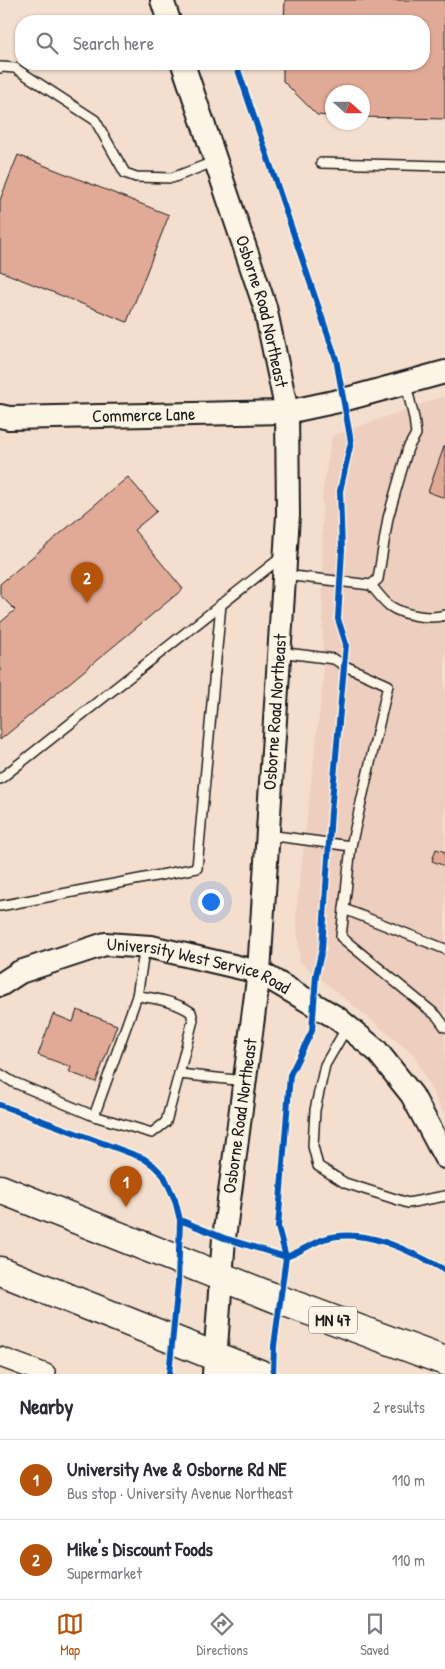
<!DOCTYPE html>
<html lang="en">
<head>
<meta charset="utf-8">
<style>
	:root { --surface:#fff; --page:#f7f7f7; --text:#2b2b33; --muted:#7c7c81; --line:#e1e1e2; --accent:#b45309 }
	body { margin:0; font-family:"Patrick Hand",sans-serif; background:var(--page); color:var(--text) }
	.compass { position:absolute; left:325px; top:85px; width:45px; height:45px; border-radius:50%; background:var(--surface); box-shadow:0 1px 4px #0004; rotate:111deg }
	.you { position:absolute; left:210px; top:901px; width:18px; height:18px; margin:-12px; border:4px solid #fff; border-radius:50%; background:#1a73e8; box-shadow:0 0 0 8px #1a73e833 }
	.badge { display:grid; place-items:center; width:32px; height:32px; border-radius:50%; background:var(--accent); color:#fff; font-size:16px; font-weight:700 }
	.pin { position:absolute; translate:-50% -41px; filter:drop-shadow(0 1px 2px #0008) }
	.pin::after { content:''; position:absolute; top:26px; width:18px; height:15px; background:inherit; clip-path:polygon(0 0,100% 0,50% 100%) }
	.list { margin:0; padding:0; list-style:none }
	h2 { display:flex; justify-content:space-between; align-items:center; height:65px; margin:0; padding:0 20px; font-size:21px }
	h2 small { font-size:16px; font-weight:400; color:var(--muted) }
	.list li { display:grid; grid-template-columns:32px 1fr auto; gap:15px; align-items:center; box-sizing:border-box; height:80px; padding:0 20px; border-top:1px solid var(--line) }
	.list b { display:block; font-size:19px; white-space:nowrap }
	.list p { margin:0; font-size:16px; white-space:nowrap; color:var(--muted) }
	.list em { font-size:16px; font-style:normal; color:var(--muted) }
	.icon { flex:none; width:28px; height:28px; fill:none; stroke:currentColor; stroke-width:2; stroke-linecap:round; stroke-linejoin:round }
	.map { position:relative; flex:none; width:445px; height:1374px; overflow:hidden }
	.search { position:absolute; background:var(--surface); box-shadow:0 1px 4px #0004; left:15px; right:15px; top:15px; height:55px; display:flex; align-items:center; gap:12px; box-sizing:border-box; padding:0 18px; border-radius:20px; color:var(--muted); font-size:19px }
	.sheet { height:225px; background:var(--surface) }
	nav { display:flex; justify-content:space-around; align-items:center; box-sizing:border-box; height:70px; border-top:1px solid var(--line); background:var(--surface); font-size:14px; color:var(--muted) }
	nav a { display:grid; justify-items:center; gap:2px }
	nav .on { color:var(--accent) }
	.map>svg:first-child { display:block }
</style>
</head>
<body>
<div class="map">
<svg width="445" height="1374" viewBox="0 0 445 1374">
	<rect width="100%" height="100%" fill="#f4dece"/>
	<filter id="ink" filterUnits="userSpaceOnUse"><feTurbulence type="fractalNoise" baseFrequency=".02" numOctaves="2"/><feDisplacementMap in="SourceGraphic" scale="10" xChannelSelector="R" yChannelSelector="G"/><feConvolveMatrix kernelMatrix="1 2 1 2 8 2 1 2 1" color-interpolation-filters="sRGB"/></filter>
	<g filter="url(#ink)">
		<polygon fill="#eecebe" points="445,396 445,1116 414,1055 300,962 296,913 323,682 322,496 332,436"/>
		<g fill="#e1aa97" stroke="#1c1c1c">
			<polygon points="285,0 445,0 445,119 362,117 362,92 332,92 332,116 317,115 283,81 283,64 424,64 424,21 284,21"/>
			<polygon points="18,155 169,215 127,322 0,271 0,200"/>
			<polygon points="445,444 445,498 428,492"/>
			<polygon points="128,477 157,511 134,530 183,589 0,740 0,623 15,610 0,595 0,584"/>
			<polygon points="436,849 445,852 445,866 432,861"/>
			<polygon points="77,1010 117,1025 96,1082 69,1072 71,1067 38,1055 53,1014 73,1022"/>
		</g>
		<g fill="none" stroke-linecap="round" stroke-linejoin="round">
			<g stroke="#1c1c1c" stroke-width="12">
				<g id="service">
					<polyline points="0,68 1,67 15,68 95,120 125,173 136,177 172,178 216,161"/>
					<polyline points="321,163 445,166"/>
					<polyline points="284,575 371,585 378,579 388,518 408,448 416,434 414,418 406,384"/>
					<path d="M 371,585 C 377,592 383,601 390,606 C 403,615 431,620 445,615"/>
					<polyline points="279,652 334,659 345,666 388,685 351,846 341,937 437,1016 445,1027"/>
					<polyline points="0,779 283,556"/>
					<polyline points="268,835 351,846"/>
					<polyline points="0,906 197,868 221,604"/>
					<polyline points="344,909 445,949"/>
					<polyline points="145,946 137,996 94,1116 152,1133 166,1122 179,1074 245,1081"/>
					<path d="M 137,996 C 156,998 176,1002 191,1012 L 193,1020 L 179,1074"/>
					<polyline points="347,1027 325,1065 315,1110 313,1146 318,1166 345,1183 408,1203 445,1196"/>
					<polyline points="0,1074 13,1082 94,1116"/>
				</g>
			</g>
			<g stroke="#1c1c1c" stroke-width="22">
				<polyline id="minor" points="0,1357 46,1374"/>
			</g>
			<g stroke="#1c1c1c" stroke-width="26">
				<g id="tertiary">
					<polyline points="162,0 169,21"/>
					<path id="s1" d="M 183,64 L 265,307 L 287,412 L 288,515 L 259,972 L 224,1238 L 214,1374"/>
					<path id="s2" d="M 0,416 L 9,418 L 287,412 L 343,400 L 445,372"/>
					<path id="s3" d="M 0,985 L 20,972 L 105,944 L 151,947 L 259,972 L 337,1018 L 377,1051 L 412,1095 L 445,1157"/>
				</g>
			</g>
			<g stroke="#1c1c1c" stroke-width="31">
				<g id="primary">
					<polyline points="0,1189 280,1300 445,1361"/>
					<polyline points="0,1271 260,1374"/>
				</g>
			</g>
			<use href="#service" stroke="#fcf5e5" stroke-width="9"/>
			<use href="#minor" stroke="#fcf5e5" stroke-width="19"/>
			<use href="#tertiary" stroke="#fcf5e5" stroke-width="22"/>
			<use href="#primary" stroke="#fcf5e5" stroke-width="28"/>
			<g stroke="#fcf5e5" stroke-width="9">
				<g id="cycleway">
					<polyline points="236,64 336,359 351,442 340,491 342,550 338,619 346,644 331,812 322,949 316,975 312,1031 290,1075 278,1227 286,1257 274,1346 273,1374"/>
					<polyline points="0,1105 143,1158 153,1165 164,1176 175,1200 180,1220 178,1283 169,1374"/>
					<path d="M 180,1220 L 224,1238 L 286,1257 C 299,1253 310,1244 324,1239 C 364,1226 410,1251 445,1270"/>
				</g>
			</g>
			<use href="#cycleway" stroke="#0057b8" stroke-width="6"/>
		</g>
	</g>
	<g text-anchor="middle" stroke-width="4" stroke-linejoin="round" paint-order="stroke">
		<rect fill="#fcf5e5" stroke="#5f5d58" stroke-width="1" x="309" y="1306.5" width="48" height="27" rx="4"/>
		<g font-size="16" font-weight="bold" fill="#1c1c1c">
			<text x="333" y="1326">MN 47</text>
		</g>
		<g font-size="18" fill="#1c1c1c" stroke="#fcf5e5">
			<text dy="6" stroke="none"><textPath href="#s1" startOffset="260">Osborne Road Northeast</textPath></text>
			<text dy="6" stroke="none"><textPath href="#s2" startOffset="144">Commerce Lane</textPath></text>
			<text transform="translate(275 712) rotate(-86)" y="6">Osborne Road Northeast</text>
			<text dy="6" stroke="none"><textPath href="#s3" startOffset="210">University West Service Road</textPath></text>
			<text transform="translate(240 1116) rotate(-82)" y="6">Osborne Road Northeast</text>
		</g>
	</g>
</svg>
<svg class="compass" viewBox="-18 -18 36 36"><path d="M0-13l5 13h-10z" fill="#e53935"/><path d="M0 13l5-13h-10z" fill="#7c7c81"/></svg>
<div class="you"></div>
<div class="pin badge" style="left:126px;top:1207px">1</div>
<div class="pin badge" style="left:87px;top:603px">2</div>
<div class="search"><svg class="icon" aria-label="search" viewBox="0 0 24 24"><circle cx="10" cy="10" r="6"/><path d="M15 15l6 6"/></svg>Search here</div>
</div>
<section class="sheet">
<h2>Nearby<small>2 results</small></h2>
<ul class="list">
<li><span class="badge">1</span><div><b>University Ave &amp; Osborne Rd NE</b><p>Bus stop · University Avenue Northeast</p></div><em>110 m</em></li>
<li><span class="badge">2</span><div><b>Mike's Discount Foods</b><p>Supermarket</p></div><em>110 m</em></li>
</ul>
</section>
<nav>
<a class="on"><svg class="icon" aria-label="map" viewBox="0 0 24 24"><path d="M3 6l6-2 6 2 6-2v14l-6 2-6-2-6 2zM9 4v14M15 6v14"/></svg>Map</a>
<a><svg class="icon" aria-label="directions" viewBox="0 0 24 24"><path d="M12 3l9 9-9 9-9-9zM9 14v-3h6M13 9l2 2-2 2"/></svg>Directions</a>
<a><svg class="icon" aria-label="saved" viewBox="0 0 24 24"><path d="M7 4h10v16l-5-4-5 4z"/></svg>Saved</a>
</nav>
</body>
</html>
